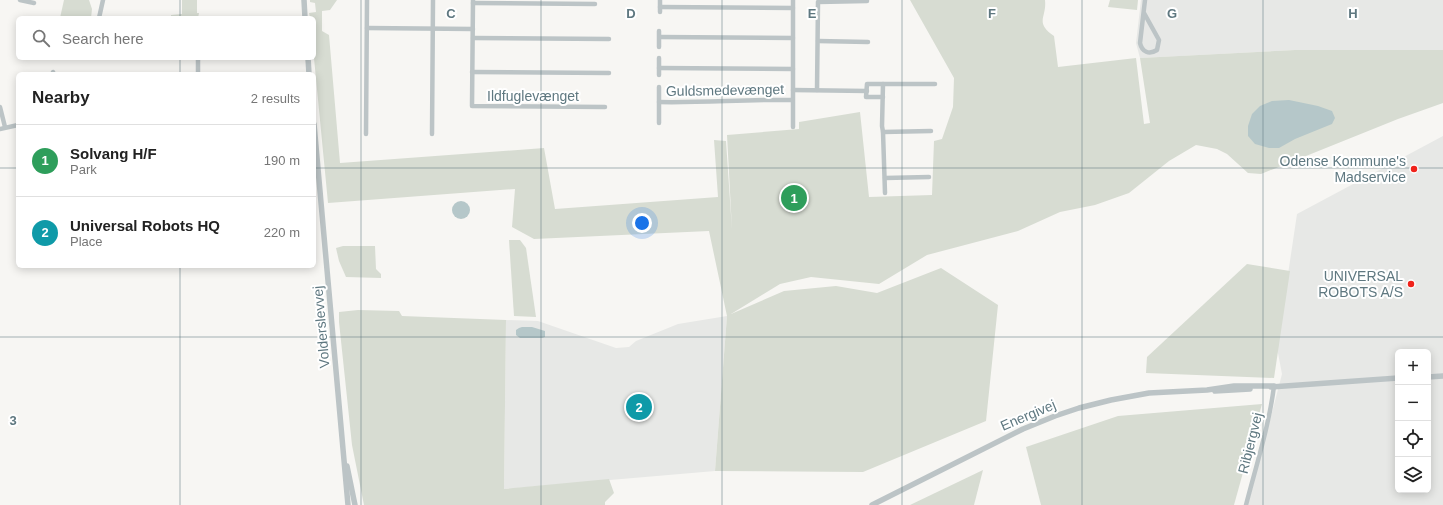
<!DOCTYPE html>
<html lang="en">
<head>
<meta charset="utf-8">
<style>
	:root { --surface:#fff; --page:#f6f6f6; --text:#222; --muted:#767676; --line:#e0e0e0; --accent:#f0221a }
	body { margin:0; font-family:Helvetica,sans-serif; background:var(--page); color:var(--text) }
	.controls { position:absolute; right:12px; bottom:12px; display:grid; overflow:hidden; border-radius:6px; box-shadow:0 2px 10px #0003 }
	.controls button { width:36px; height:36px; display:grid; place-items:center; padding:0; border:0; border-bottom:1px solid var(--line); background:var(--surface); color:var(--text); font:20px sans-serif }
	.you { position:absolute; left:642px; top:223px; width:14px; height:14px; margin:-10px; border:3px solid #fff; border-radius:50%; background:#1a73e8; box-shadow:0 0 0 6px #1a73e833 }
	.badge { display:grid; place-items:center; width:26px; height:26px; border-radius:50%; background:var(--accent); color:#fff; font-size:13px; font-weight:700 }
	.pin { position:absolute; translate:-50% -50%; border:2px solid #fff; box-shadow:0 1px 4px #0006 }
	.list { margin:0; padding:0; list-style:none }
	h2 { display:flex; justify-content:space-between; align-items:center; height:52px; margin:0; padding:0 16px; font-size:17px }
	h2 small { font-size:13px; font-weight:400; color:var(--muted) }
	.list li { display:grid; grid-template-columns:26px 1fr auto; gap:12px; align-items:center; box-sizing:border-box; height:72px; padding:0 16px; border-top:1px solid var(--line) }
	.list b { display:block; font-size:15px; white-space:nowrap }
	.list p { margin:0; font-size:13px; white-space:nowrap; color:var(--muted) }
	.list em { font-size:13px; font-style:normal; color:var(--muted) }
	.icon { flex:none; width:22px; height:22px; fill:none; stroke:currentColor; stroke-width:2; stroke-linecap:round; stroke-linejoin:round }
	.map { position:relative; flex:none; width:1443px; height:505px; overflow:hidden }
	.search { position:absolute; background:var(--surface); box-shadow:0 2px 10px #0003; left:16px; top:16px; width:300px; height:44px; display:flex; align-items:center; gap:10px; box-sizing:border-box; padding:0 14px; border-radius:6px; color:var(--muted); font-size:15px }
	.panel { position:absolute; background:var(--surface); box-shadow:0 2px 10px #0003; left:16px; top:72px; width:300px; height:196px; border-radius:6px }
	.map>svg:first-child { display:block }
</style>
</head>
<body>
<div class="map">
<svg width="1443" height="505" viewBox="0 0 1443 505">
	<rect width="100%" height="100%" fill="#f7f6f3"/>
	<g fill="#e7e8e6" fill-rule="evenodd">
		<polygon points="1141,0 1443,0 1443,50 1295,50 1140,58 1136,43"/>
		<path d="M 1443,136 L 1443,505 L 1248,505 L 1282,374 L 1277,348 L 1297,214 ZM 1398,352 L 1428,352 L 1428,490 L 1398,490 Z"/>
		<polygon points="727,316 715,471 504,489 506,320 538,321 616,348 629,347 636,341 678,324"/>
	</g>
	<g fill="#d7dcd2">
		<polygon points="64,0 89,0 92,9 91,18 60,18"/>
		<polygon points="182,0 197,0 197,13 199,13 198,18 171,18 171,15 182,14"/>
		<path d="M 310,0 L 337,0 L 330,10 L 322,11 L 322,31 L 329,35 L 340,163 L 544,148 L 555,209 L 718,197 L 714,140 L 726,141 L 732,230 L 727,135 L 799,129 L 799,122 L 860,112 L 869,197 L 932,195 L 934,141 L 942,139 L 953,107 L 954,78 L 910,0 L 1045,0 C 1047,18 1034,22 1054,36 L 1058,67 L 1136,58 L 1144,124 L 1150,123 L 1140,58 L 1295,50 L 1443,50 L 1443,103 L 1398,119 L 1261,174 L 1248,173 L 1227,154 L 1217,149 L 1196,145 L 1169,161 L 1129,193 L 1095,205 L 1060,212 L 1018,231 L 927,255 L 879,284 L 811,277 L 780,284 L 731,314 L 784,291 L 836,286 L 877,293 L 941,268 L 998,305 L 986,421 L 863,472 L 715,471 L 727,316 L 709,231 L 534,239 L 512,227 L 515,189 L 328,203 L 314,58 L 314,18 L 310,18 L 309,13 L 316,12 L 315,3 L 310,2 Z"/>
		<polygon points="1110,0 1138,0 1137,10 1108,7"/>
		<polygon points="509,240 520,240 526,248 536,317 514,316"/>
		<polygon points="343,246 375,246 376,269 381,274 381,278 346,277 339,261 336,248"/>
		<polygon points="1247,264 1290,271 1274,378 1146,373 1147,357"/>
		<polygon points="358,310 399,311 402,316 506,320 504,489 609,479 614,493 605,502 605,505 364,505 352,445 339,322 339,312"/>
		<polygon points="1262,404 1234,505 1041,505 1026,447 1118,416"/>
		<polygon points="983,470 974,505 910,505"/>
	</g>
	<g fill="#b5c7c9">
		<polygon points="1289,100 1318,106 1332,111 1335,118 1332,124 1295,139 1279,148 1269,148 1255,144 1248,136 1248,126 1252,114 1260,106 1272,101"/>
		<circle cx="461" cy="210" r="9"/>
		<polygon points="522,327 532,327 545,331 545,337 542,338 520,338 516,335 516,330 519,328"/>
	</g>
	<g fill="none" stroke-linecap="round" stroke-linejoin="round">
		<g stroke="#bcc4c6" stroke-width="4.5">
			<polyline points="20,0 34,3"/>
			<polyline points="473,0 472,106 605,107"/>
			<polyline points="793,0 793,127"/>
			<polyline points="473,3 595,4"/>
			<polyline points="660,7 793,8"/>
			<polyline points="660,12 660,0"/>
			<path d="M 1144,13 L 1159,40 L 1157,50 C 1149,55 1142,52 1140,43 L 1145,0"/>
			<polyline points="99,18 103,0"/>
			<polyline points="367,28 473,29"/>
			<polyline points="660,37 793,38"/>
			<polyline points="473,38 609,39"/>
			<polyline points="818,41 868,42"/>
			<polyline points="659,47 659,31"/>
			<polyline points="659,68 793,69"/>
			<polyline points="53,72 54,74"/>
			<polyline points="472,72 609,73"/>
			<polyline points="198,74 198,58"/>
			<polyline points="659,75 659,58"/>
			<polyline points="883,84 882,126 883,132 885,193"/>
			<polyline points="793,90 867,91"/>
			<polyline points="817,90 818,2 867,1"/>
			<polyline points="883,97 866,97 867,84 935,84"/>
			<path d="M 659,102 C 704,103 748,99 792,100"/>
			<polyline points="0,107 5,127"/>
			<polyline points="659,123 659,87"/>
			<polyline points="0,129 18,125"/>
			<polyline points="883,132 931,131"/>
			<polyline points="366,134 367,0"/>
			<polyline points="432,134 433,0"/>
			<polyline points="885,178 929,177"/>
			<path d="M 1246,505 C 1256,466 1269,426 1274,386"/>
		</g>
		<g stroke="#bcc4c6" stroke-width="5.5">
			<polyline points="304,0 305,18"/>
			<polyline points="308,58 309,74"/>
			<polyline points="314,124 348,505"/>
			<polyline points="1428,377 1443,376"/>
			<polyline points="1271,387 1398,378"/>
			<polyline points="1215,391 1250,389"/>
			<polyline points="347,466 355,505"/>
			<polyline points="872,505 1023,429 1055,416 1079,408 1111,400 1149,393 1207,390 1234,386 1274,386"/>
		</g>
	</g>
	<path fill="none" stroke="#5f7880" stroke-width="1" stroke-opacity="0.55" d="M 180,0 L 180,18M 361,0 L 361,505M 541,0 L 541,505M 722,0 L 722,505M 902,0 L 902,505M 1082,0 L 1082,505M 1263,0 L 1263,505M 180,58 L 180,74M 0,168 L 18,168M 314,168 L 1443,168M 180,266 L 180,505M 0,337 L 1443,337"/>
	<g fill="#f0221a" stroke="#fff" stroke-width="1.5">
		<circle cx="1414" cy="169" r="4"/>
		<circle cx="1411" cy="284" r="4"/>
	</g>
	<g text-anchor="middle" stroke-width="4" stroke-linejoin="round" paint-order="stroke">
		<g font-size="14" fill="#5f7880" stroke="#fff">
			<text transform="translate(725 90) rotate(-1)" y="5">Guldsmedevænget</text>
			<text x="533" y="101">Ildfuglevænget</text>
			<text transform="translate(321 327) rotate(-95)" y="5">Volderslevvej</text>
			<text transform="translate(1028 415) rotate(-23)" y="5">Energivej</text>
			<text transform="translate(1250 443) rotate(-76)" y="5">Ribjergvej</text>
		</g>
		<g font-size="14" fill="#5f7880" stroke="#fff" text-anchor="end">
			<text x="1406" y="166">Odense Kommune's<tspan x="1406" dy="16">Madservice</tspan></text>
			<text x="1403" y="281">UNIVERSAL<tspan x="1403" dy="16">ROBOTS A/S</tspan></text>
		</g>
	</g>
	<g font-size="13" text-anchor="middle" font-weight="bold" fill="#5f7880" stroke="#fff" stroke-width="4" stroke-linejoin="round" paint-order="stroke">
		<text x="451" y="18">C</text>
		<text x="631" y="18">D</text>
		<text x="812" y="18">E</text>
		<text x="992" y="18">F</text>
		<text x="1172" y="18">G</text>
		<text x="1353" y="18">H</text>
		<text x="13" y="425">3</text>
	</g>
</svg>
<div class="controls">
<button>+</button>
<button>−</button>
<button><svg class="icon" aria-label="locate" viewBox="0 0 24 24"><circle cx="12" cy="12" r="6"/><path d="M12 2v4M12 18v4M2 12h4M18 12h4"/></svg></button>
<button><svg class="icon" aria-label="layers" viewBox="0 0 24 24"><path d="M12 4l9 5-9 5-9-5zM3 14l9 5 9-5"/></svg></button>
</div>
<div class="you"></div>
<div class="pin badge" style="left:794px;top:198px;background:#2e9e5b">1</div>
<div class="pin badge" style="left:639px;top:407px;background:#0f9aa8">2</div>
<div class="search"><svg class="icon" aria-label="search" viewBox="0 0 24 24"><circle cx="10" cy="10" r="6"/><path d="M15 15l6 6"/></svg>Search here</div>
<section class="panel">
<h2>Nearby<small>2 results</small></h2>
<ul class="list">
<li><span class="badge" style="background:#2e9e5b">1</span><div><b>Solvang H/F</b><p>Park</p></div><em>190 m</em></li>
<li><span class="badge" style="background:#0f9aa8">2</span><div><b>Universal Robots HQ</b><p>Place</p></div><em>220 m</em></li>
</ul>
</section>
</div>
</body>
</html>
